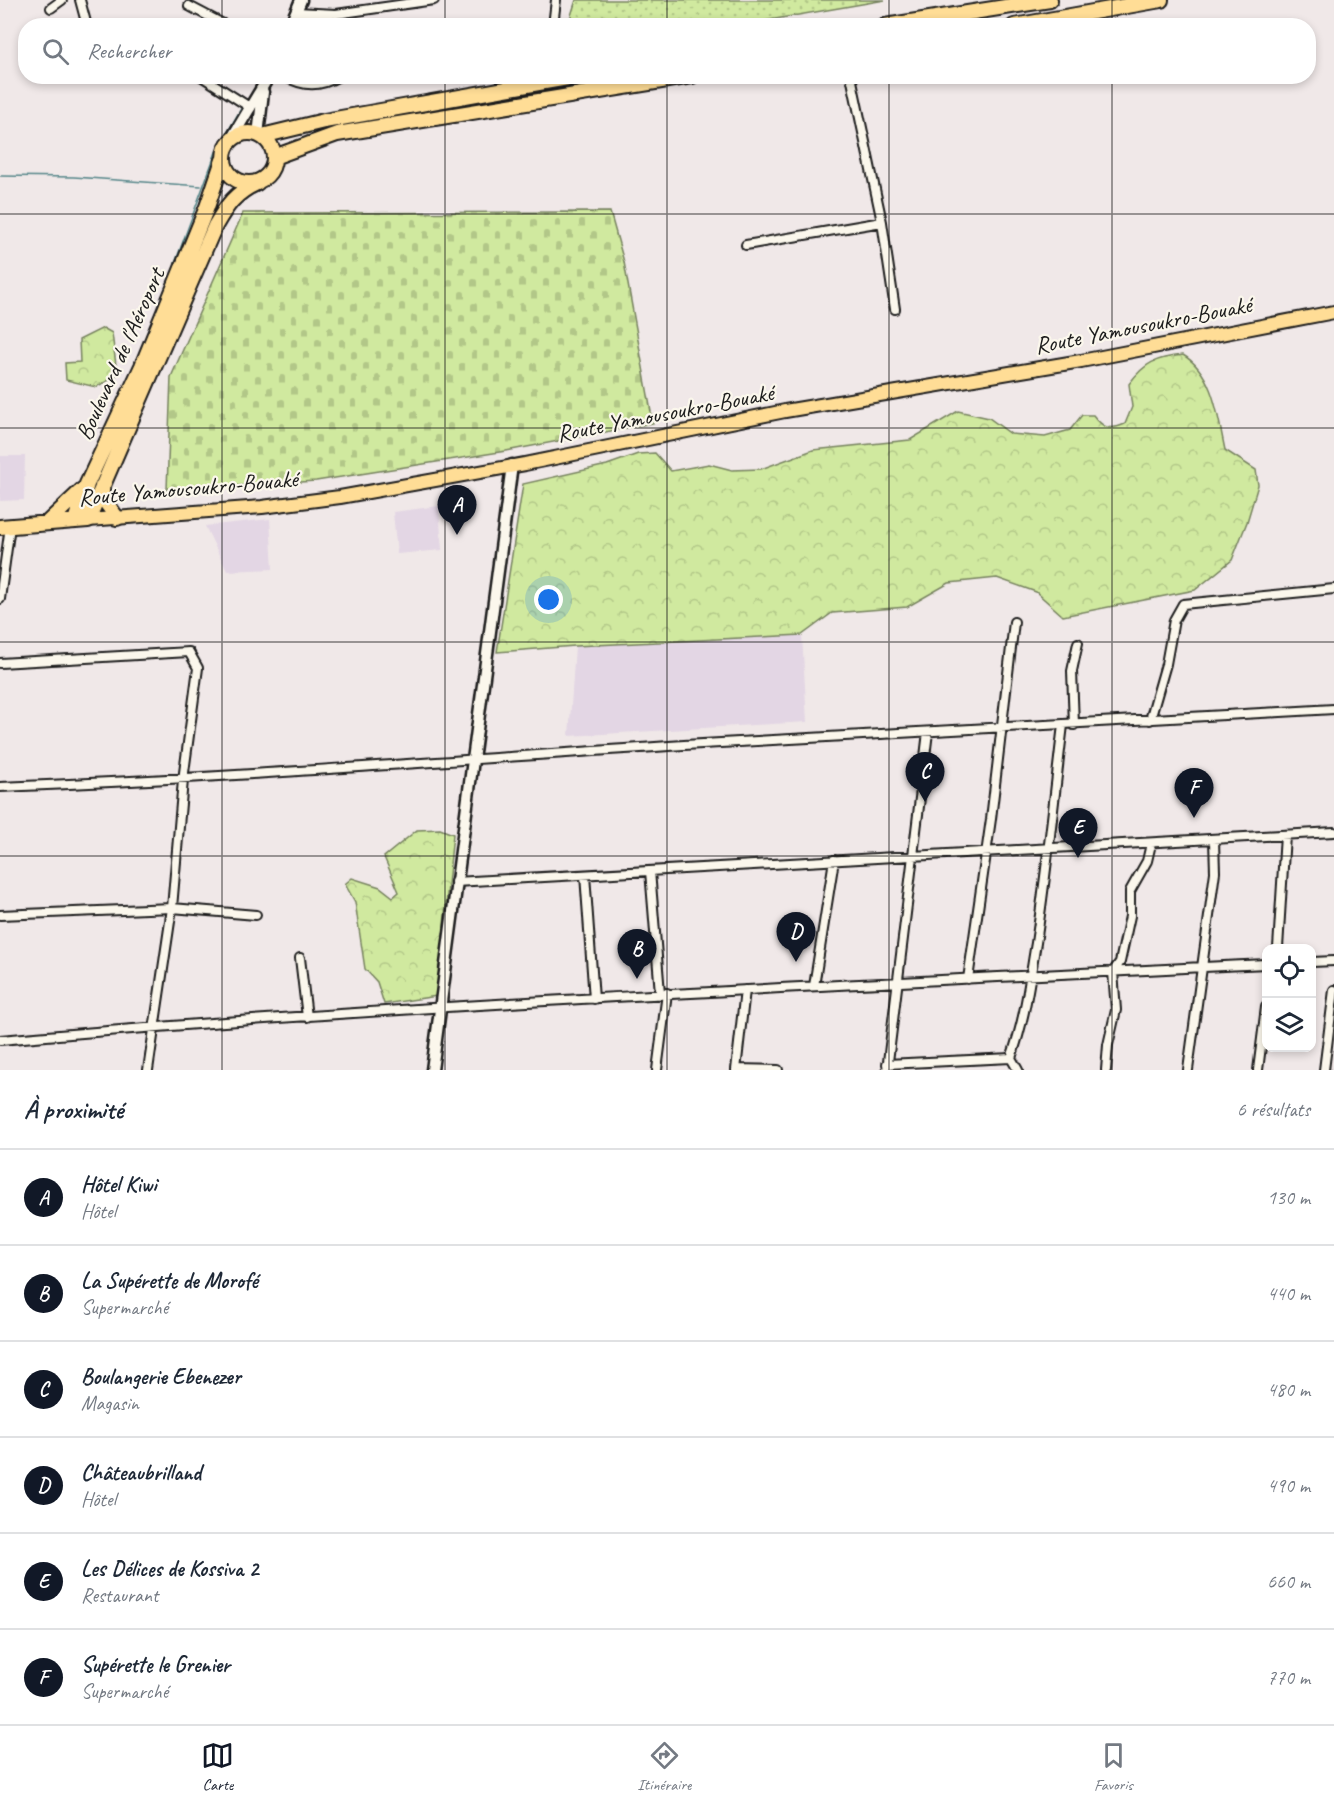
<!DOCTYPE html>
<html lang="fr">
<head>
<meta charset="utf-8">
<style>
  body { margin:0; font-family:Caveat,sans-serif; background:#f2f2f3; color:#1f2937 }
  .controls { position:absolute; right:18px; bottom:18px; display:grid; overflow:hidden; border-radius:12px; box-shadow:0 3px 9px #0003 }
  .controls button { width:54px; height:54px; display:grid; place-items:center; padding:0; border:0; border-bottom:2px solid #e0e1e3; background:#fff; color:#1f2937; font:30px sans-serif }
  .you { position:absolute; left:549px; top:600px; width:21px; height:21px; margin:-15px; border:4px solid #fff; border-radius:50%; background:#1a73e8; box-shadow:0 0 0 9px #1a73e833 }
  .badge { display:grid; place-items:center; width:39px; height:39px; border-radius:50%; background:#111827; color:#fff; font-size:20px; font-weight:700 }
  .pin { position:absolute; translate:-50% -50px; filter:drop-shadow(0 2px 3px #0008) }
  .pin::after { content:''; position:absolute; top:32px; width:21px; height:18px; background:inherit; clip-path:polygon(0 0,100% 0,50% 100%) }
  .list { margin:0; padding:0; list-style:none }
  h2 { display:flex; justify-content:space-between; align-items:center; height:78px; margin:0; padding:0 24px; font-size:26px }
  h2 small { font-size:20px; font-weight:400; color:#747a83 }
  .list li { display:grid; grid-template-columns:39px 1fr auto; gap:18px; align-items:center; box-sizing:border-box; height:96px; padding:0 24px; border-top:2px solid #e0e1e3 }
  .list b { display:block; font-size:22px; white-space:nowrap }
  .list p { margin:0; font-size:20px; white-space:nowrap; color:#747a83 }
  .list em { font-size:20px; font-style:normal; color:#747a83 }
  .icon { flex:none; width:33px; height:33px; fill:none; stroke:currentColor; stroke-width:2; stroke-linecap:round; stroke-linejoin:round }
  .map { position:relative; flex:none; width:1334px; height:1070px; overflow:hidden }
  .search { position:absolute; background:#fff; box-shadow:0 3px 9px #0003; left:18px; right:18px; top:18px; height:66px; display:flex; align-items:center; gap:15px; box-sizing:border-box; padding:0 21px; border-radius:24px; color:#747a83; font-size:22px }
  .sheet { height:654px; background:#fff }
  nav { display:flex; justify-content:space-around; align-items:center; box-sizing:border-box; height:84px; border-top:2px solid #e0e1e3; background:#fff; font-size:16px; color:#747a83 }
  nav a { display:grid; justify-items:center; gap:3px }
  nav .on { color:#111827 }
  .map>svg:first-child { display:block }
  .built { fill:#e3d6e4 }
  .grass { fill:url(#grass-dots); stroke:#76825e; stroke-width:1.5 }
  .forest { fill:url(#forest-crowns); stroke:#76825e; stroke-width:1.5 }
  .cemetery { fill:url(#cemetery-stones); stroke:#76825e; stroke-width:1.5 }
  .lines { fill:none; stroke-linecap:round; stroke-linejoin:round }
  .stream { stroke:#558689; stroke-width:1.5 }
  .street-casing { stroke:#1c1c1c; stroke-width:12 }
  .secondary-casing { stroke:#1c1c1c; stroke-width:15 }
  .primary-casing { stroke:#1c1c1c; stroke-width:16 }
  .highway-casing { stroke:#1c1c1c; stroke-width:18 }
  .street { stroke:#fbf7ec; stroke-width:8 }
  .secondary { stroke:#fbf7ec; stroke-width:10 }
  .primary { stroke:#ffdd96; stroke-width:12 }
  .highway { stroke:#ffdd96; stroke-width:14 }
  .grid { fill:none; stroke:#1c1c1c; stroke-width:1.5; stroke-opacity:0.55 }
  .labels { text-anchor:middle; stroke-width:4.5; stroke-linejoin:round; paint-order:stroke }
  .street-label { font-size:24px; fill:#1c1c1c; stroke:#fbf7ec }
</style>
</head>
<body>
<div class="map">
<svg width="1334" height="1070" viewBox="0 0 1334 1070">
  <defs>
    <pattern id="grass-dots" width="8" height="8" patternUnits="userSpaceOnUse" patternTransform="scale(1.5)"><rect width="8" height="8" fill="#d0e99f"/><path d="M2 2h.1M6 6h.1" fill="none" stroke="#b2c788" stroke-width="1.8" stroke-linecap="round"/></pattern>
    <pattern id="forest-crowns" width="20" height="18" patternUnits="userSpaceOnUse" patternTransform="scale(1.5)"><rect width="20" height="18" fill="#d0e99f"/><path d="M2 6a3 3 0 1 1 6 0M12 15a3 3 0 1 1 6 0" fill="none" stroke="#b2c788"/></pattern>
    <pattern id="cemetery-stones" width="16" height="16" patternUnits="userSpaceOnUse" patternTransform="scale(1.5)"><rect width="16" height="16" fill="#d0e99f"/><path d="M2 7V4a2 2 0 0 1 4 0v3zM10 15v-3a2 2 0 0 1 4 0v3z" fill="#b2c788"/></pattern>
  </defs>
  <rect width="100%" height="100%" fill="#f0e8e8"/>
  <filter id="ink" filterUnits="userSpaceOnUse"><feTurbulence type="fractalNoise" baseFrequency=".0167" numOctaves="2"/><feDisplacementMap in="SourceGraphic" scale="12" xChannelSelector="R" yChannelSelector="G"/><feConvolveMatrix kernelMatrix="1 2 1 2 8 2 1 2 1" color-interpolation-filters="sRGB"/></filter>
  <g filter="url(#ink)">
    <path class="built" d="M0,456H25L24,500L0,501Z
      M439,506L442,550L397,554L393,512Z
      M270,519L273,569L227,571L205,526Z
      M802,635L807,722L569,736L575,646Z"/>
    <path class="grass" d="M576,0H885L740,25H568Z"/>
    <path class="forest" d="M103,328L112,333L117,374L115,377L96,387L66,380L65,363L80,362L79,340Z
      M1183,355C1214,373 1218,418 1225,450L1256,470L1258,485L1247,522L1232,560L1195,590L1063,616L1036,592L997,578L949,583L907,607L832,613L802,635L575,646L497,652L523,484L607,465L638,454L655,453L671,471L709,464L732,470L761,469L813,450L910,440L958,411L989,418L1011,434L1045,437L1070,430L1082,415H1093C1103,428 1109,431 1125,424L1132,407L1129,384C1145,362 1156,358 1183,355Z
      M440,829L453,834L437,996L384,1004L377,982L365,969L355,902L345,884L352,878L380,887L393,897L399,892L384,857L417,830Z"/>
    <path class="cemetery" d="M610,212L624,262L653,423L506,451L316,481L167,490L171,377L243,213Z"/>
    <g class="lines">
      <path class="stream" d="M0,176L74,177L201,186
        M175,263L216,152L242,107"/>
      <g class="street-casing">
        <path id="street" d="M80,0L87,26
          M189,6L227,26
          M51,8L62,0
          M296,12L336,14L434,0
          M553,26L556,0
          M201,76L251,108
          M284,76C304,87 320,87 339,76
          M851,76L882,222L895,309
          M746,245L882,222
          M0,599L10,526
          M0,663L189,652L198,668L183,780L172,908L148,1070
          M1150,720L1166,664L1174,620L1183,604L1334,589
          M1074,725L1072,671L1078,643
          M0,787C228,778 456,760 684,745C900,732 1117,722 1334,709
          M650,871L660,993
          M585,875L594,999
          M455,882L1334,832
          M0,915L172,908L256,915
          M1278,948L1285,835
          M300,958L307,1017
          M1312,962L1334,961
          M968,979L991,819L1014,622
          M814,986L834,860
          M0,1040C421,1003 844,985 1266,964
          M1011,1058C1025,1019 1029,984 1036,943C1047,870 1054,798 1063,725
          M1011,1058L1018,1070
          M887,1064L1011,1058
          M737,1069L778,1070
          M657,1070L667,993
          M736,1070L745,990
          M887,1070L928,732
          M1106,1070L1108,1045L1116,1010L1113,972L1120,962L1130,916V891L1147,861L1151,844
          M1188,1070L1215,872L1214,840
          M1258,1070L1266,1007
          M1324,1070L1334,990"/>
      </g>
      <g class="secondary-casing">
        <path id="secondary" d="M290,26L301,0
          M258,135L263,92
          M230,141L269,76
          M432,1070L512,465"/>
      </g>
      <g class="primary-casing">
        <path id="primary" d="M88,520L262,507L340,497L525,464L785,411L1081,361L1334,312"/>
      </g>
      <g class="highway-casing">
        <path id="highway" d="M885,26L1050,0
          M1014,26L1161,0
          M224 158a25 25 0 1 1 50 0a25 25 0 1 1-50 0Z
          M262,136L324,121L579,76
          M274,157L337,134L692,76
          M102,486V497L117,518
          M75,521L87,484L142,366L207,207L223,160
          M48,522L82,490
          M0,527L88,520L215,226C227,205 235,193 257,183"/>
      </g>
      <use href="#street" class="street"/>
      <use href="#secondary" class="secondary"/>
      <use href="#primary" class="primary"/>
      <use href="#highway" class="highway"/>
    </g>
  </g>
  <path class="grid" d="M222,0V26M445,0V26M667,0V26M889,0V26M1112,0V26M222,76V1070M445,76V1070M667,76V1070M889,76V1070M1112,76V1070M0,214H1334M0,428H1334M0,642H1334M0,856H1334"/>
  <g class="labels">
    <g class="street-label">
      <text transform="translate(1143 325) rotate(-11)" y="8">Route Yamousoukro-Bouaké</text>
      <text transform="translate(120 354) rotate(-66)" y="8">Boulevard de l'Aéroport</text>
      <text transform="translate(665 413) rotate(-11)" y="8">Route Yamousoukro-Bouaké</text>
      <text transform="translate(188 488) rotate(-5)" y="8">Route Yamousoukro-Bouaké</text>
    </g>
  </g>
</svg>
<div class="controls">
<button><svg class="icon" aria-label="locate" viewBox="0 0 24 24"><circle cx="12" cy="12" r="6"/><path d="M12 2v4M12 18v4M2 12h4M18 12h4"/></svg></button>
<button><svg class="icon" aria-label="layers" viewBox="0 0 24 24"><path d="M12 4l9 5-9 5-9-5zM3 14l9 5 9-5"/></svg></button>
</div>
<div class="you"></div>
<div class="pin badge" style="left:457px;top:535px">A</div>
<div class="pin badge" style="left:637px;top:979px">B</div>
<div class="pin badge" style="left:925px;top:802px">C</div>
<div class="pin badge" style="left:796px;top:962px">D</div>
<div class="pin badge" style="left:1078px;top:858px">E</div>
<div class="pin badge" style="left:1194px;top:818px">F</div>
<div class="search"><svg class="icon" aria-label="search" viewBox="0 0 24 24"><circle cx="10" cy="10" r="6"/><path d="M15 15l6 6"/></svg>Rechercher</div>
</div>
<section class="sheet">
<h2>À proximité<small>6 résultats</small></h2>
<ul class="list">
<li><span class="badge">A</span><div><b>Hôtel Kiwi</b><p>Hôtel</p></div><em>130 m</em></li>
<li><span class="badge">B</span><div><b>La Supérette de Morofé</b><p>Supermarché</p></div><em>440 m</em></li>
<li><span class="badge">C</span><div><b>Boulangerie Ebenezer</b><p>Magasin</p></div><em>480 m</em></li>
<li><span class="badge">D</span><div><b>Châteaubrilland</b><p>Hôtel</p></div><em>490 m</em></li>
<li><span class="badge">E</span><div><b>Les Délices de Kossiva 2</b><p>Restaurant</p></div><em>660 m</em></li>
<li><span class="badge">F</span><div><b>Supérette le Grenier</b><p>Supermarché</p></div><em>770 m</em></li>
</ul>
</section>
<nav>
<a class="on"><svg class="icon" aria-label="map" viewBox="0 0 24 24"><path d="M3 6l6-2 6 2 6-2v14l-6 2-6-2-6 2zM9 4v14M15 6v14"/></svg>Carte</a>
<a><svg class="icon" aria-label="directions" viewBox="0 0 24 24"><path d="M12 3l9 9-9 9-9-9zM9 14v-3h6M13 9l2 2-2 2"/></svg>Itinéraire</a>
<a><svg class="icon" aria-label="saved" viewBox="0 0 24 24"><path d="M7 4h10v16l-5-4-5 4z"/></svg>Favoris</a>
</nav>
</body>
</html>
